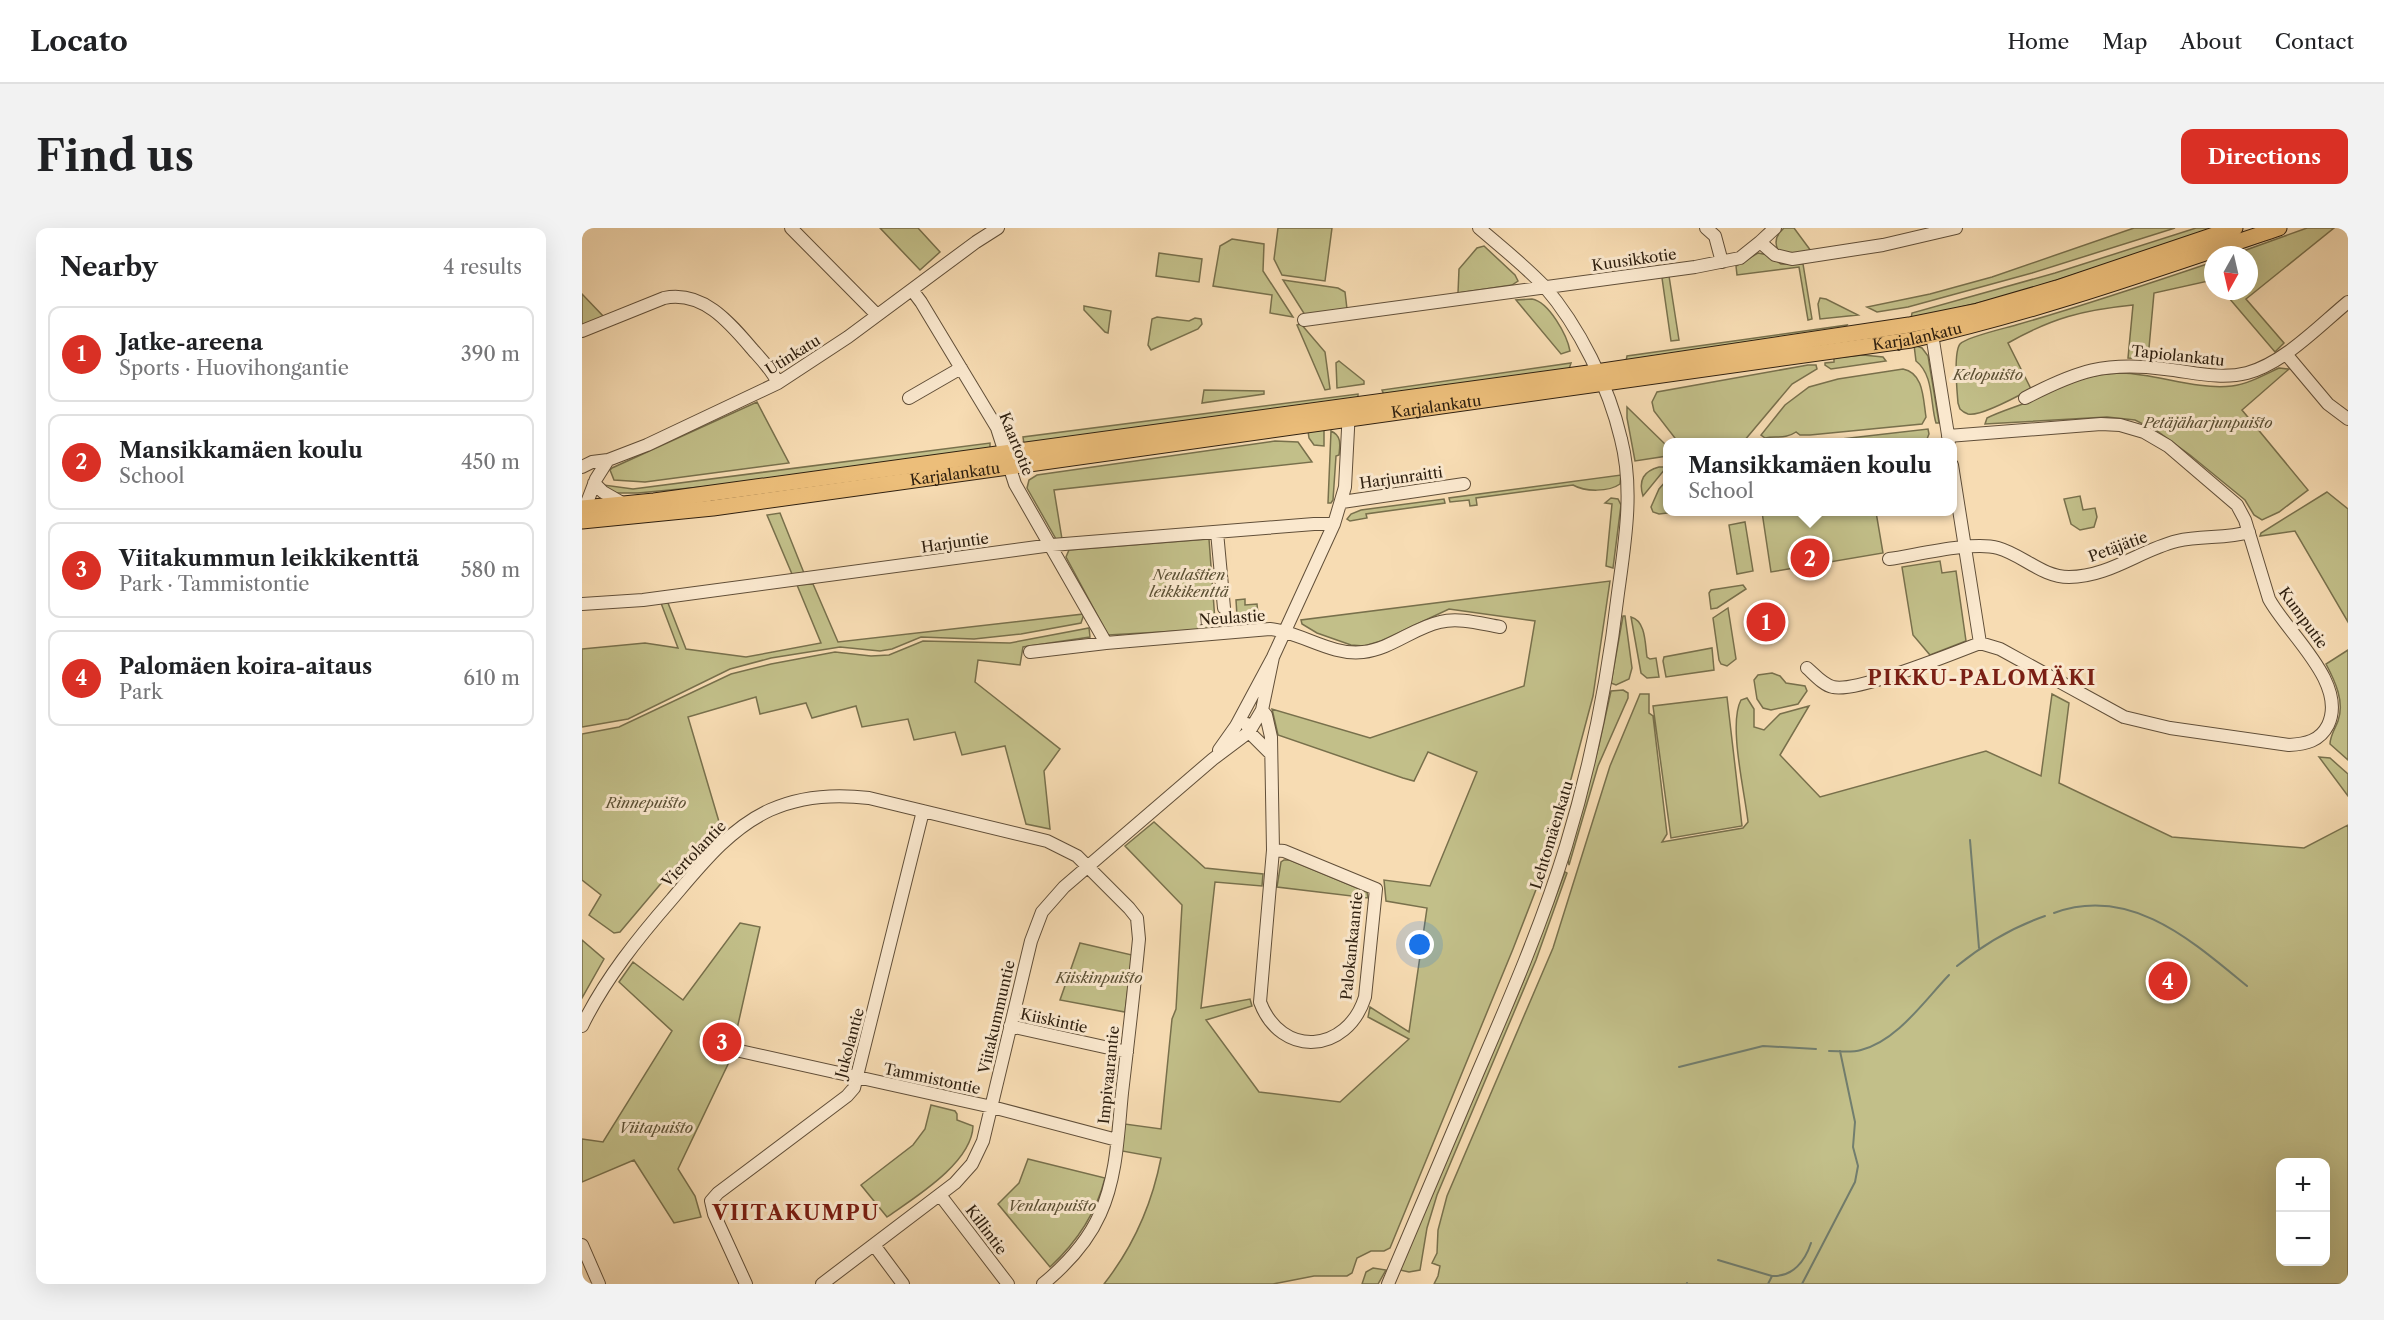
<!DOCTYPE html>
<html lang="en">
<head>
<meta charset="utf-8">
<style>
  body { margin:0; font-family:"Libre Caslon Text",serif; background:#f2f2f2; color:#202124 }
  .controls { position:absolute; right:18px; bottom:18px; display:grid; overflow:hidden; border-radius:12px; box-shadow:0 6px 24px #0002 }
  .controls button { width:54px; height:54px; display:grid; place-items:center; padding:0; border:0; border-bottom:2px solid #e0e0e0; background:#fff; color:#202124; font:30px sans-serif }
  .compass { position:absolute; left:1622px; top:18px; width:54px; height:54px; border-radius:50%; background:#fff; box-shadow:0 6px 24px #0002; rotate:188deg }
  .you { position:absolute; left:838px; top:717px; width:21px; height:21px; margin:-15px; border:4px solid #fff; border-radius:50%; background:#1a73e8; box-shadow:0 0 0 9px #1a73e833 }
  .badge { display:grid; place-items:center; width:39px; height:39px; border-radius:50%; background:#d93025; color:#fff; font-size:20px; font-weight:700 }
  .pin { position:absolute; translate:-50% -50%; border:3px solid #fff; box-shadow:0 2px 6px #0006 }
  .popup { position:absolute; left:1081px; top:210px; width:294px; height:78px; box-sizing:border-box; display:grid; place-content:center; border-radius:12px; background:#fff; filter:drop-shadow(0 2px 4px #0005); font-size:20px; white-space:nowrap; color:#757577 }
  .popup b { font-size:22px; color:#202124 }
  .popup::after { content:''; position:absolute; left:50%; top:100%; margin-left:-12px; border:12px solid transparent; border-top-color:#fff }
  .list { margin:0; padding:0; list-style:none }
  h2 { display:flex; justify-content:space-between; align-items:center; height:78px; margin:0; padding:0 24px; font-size:26px }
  h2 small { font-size:20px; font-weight:400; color:#757577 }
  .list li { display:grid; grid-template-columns:39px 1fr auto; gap:18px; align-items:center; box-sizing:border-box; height:96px; margin:0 12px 12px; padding:0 12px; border:2px solid #e0e0e0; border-radius:12px }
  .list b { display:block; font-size:22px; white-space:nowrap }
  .list p { margin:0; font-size:20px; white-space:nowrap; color:#757577 }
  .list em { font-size:20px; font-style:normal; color:#757577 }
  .map { position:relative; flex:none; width:1766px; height:1056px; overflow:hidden; border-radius:12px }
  header { display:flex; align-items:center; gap:36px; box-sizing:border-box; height:84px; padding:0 30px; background:#fff; border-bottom:2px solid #e0e0e0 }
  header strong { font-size:28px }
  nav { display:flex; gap:33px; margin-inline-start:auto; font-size:21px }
  .intro { display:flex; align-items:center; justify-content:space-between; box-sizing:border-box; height:144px; padding:0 36px }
  h1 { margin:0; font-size:42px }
  .button { padding:15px 27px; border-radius:12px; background:#d93025; color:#fff; font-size:21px; font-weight:700 }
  main { display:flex; gap:36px; padding:0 36px }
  aside { flex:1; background:#fff; border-radius:12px; box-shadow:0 6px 24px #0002 }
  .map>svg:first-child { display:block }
  .green { fill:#c2bf89; stroke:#78704c; stroke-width:1.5; fill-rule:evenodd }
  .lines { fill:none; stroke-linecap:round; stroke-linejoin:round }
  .stream { stroke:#717e6f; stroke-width:2 }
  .minor-casing { stroke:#614f39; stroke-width:14 }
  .major-casing { stroke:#2f2010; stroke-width:17 }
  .minor { stroke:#fae8ce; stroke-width:12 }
  .major { stroke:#ecbe7a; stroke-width:15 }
  .labels { text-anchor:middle; stroke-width:6; stroke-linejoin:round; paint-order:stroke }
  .street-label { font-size:15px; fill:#2f2010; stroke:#fae8ce }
  .park-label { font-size:15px; font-style:italic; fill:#5b5034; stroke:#fae8ce }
  .district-label { font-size:21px; font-weight:bold; letter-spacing:1.5px; fill:#7a1f14; stroke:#fae8ce }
</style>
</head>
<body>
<header>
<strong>Locato</strong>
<nav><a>Home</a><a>Map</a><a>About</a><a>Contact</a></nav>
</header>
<div class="intro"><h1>Find us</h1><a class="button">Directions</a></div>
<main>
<aside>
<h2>Nearby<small>4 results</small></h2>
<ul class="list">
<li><span class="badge">1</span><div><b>Jatke-areena</b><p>Sports · Huovihongantie</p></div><em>390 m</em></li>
<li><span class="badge">2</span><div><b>Mansikkamäen koulu</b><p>School</p></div><em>450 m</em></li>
<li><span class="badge">3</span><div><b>Viitakummun leikkikenttä</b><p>Park · Tammistontie</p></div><em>580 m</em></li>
<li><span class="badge">4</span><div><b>Palomäen koira-aitaus</b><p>Park</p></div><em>610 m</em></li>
</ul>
</aside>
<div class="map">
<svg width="1766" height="1056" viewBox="0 0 1766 1056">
  <rect width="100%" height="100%" fill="#f7dcb3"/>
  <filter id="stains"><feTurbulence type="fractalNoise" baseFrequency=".00333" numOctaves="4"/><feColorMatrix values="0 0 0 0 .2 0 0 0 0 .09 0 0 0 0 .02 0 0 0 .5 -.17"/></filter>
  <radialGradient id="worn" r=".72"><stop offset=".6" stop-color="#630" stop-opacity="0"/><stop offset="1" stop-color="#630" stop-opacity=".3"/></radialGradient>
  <path class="green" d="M298,0H336L358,24L338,42Z
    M696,0H750L743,53L700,47L692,31Z
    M1202,0H1212L1229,23L1209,26L1196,22C1192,14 1195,6 1202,0Z
    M1552,0H1593L1450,45L1326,79L1295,84L1285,79L1348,66L1410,49Z
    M1614,0H1638L1425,68L1329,91L1330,85L1473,45Z
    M1725,0H1752L1664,71L1702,115L1693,124L1641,63H1667V27H1650Z
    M650,11L682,16L681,43L711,89L688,85L690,67L631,58L638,18Z
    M902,18L933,47L936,53L930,57L876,65L877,41L895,20Z
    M577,25L620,31L617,54L574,48Z
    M1176,25L1186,27L1199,36H1221L1230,91L1226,92L1217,39L1155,47L1154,38Z
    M1631,34V52L1572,65L1566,131L1546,130L1551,77C1501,82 1470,90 1426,115L1449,161C1438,167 1397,189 1386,186C1383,185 1380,183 1378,181L1376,175C1375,162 1371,125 1378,116C1384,109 1424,100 1434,97C1501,78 1566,56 1631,34Z
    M1087,48L1097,112L1089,113L1080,50Z
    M701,52L756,60L763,64L765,81L723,87Z
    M0,66L22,89L0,97Z
    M1238,70L1244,71L1276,87L1238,91L1236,76Z
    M950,71C967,74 985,107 988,123L979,126L934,72Z
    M502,78L529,83L526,105L523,104L502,82Z
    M575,89L607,93L613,90L619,91L620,96L616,101L569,122L566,117L570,91Z
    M719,96L743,124L748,161L743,162L715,97Z
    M1265,97L1262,102L1044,133L1045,128Z
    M1332,117L1340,120L1346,128L1357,195H1354C1348,175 1352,147 1334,133Z
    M1281,127L1301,129L1304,133L1249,141L1243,137V135L1252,134V130Z
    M757,133L782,153V156L755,160L754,135Z
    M989,135L987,141L802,167L800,162Z
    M1226,137H1234L1235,141L1210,156L1162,213L1154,214H1096L1072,183L1070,174L1075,164Z
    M1697,140L1707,141L1660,182L1726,262L1697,284L1680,292L1672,287L1663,272L1608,227L1575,203L1553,192L1525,189L1403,196L1405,190C1419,183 1434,179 1448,173C1480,159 1503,145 1540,145C1576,146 1613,162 1650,158C1666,156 1682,147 1697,140Z
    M1321,141C1342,145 1341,171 1344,189L1340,196L1228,207H1218L1214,204C1204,211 1194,208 1183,210L1179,207L1203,177L1227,159L1256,151Z
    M622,162L682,163V166L620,175Z
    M776,166V171L442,216L441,209Z
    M175,174L207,235L63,254L32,252L28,242L30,240Z
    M1045,179L1085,218V228L1053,233L1045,190Z
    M742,201V218L732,217L727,210L726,203Z
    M1346,201L1347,206L1345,211L1336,214H1233Z
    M749,203C760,208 758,217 757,227L754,228L751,272L749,275H746Z
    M693,213L716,214L730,234L472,262L480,311H474L445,260L447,252L455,247Z
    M408,215V223L161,255L56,265H32L22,260V257L51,261Z
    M1077,239H1083V241L1061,268C1056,252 1062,243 1077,239Z
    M1039,247L1038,256C1027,264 1003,264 991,257L894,270L895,277L888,278L887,272L868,274L867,270Z
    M1085,252L1086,284H1094L1077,286L1071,284L1069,279L1077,261Z
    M1745,264L1766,281V394L1713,303L1678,308L1679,305Z
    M1498,268L1501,282L1513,280L1515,289L1512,299L1498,302L1489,296L1482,271Z
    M1029,270L1036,271L1039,277L1031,340L1024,338L1030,276L1023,275Z
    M862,271L863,275L784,286L785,290L768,293L765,291L769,286L779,282Z
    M1180,284H1294L1301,325L1189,344Z
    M198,285L222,345L210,346L185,287Z
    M1163,294L1171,343L1155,346L1147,297Z
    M627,311L633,393L631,401L526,407L484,329L487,322Z
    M1358,333L1360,345L1374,343L1384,413L1348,427L1331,407L1320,339Z
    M1028,353L1011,468L972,615L931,721L808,1020L802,1023H789L775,1030L770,1045L765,1048H732L691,1056H522C551,1019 570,976 579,930L540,923L543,896L579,901L590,791L594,781L600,677L543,618L572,594L623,640L681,646L680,658L633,654L619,780L668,771L670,778L624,792L677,864L758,874L827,811L786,789L788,779L827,804L845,680L804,673L802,652L848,658L895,544L846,524L832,553L821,550L696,507L690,481L788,510L942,458L953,393L867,381L799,413L782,418L769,417L735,405L720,396L719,392Z
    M231,356L256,414L502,386L499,395L439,406L392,411L339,409L310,421L298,423L258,419L189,430L148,441L46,491L0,499V421L63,415L96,420L79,375H86L104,421L164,429L239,415L215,357Z
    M1161,357L1164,361L1135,380L1129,381L1127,365L1129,362Z
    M663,371V377L675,376L676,386L655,388L654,372Z
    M1146,380L1154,431L1145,438L1139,436L1137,432L1131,390Z
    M1041,388H1043L1050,440L1047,451L1034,457L1029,455Z
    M1049,389C1064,393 1063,416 1065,429L1068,431L1074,430L1077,449L1065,450L1059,445Z
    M507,400L508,409L441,419L438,437L396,432L393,454L478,521L462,543L468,601L444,596L423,518L380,527L373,504L332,512L326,491L280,499L274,478L230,490L224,475L178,486L174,469L106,489L138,597L98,633L38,704L32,705L7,687L19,667L0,652V506L37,499L149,446L189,436L253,424L289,428L307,427L341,413L428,415Z
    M1130,420L1132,442L1084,449L1081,433L1082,429Z
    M1766,422V532L1748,516C1748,508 1753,501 1756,493C1763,474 1753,453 1744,436Z
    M1190,445L1198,448L1204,455L1223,458L1225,463L1216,476L1189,482L1181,480L1175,471L1172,452L1176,447Z
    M1041,462L1046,465V470L1016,538L987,637L986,632L1017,517L1029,463Z
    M1058,466H1067V485L1071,488L1085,606L1080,614L1161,600L1166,594C1163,565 1146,496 1159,472L1165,470L1172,481V499L1182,502L1198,486L1227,478L1198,527L1238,569L1404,523L1459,548L1470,466L1487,475L1477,555L1590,609L1722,620L1766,597V1056H852L856,1048L858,1038L850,1035L855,1025L856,1002L865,968L971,720L1028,538ZM1698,934H1744V1034H1698Z
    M1145,469L1160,598L1089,610L1071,478Z
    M1737,529L1748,530L1766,546V568Z
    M702,632H708L785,664L786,670L695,659L699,634Z
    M983,644L985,645L954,732L855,967L845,1000L838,1042L827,1044L818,1042L943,749Z
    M158,695L178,699L148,832L96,941L113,968L119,989L92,995L52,932L0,954V911L21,914L90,803L37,754L51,734L101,772Z
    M0,712L22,731L0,770Z
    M498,715L550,727L543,784L478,772Z
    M349,877L373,883L375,886V892L391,898C390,935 332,970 305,989L279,957L331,917L343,901Z
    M446,931L523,950C514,986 495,1014 468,1039L416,976L437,955Z
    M791,1040L804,1042L796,1056H780L784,1044Z"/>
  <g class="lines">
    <path class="stream" d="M1388,612L1397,720
      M1472,685C1549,657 1610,713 1665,758
      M1375,738C1402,716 1431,699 1463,688
      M1247,823C1257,823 1269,825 1279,822C1315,813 1342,773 1367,747
      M1097,839L1181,818L1234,821
      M1136,1032L1190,1048
      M1105,1056V1055
      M1186,1056L1190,1048C1211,1049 1223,1033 1229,1015
      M1220,1056L1273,954L1276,938L1271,919L1273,894L1258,823"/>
    <g class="minor-casing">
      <path id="minor" d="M209,0L295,87
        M1124,0L1133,8L1140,34
        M1178,14L1193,0
        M330,62L339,74L415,200L433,256L524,415
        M722,92L1113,39L1158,30L1178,14L1193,27L1210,31L1301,17L1374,0
        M1349,100L1367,213
        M0,103L82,70C121,62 148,95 171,122C180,132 190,142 196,155
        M1704,126L1746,176L1766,191
        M327,170L379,140
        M1443,170C1495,143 1523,133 1583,141C1611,144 1638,152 1665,145C1702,135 1737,98 1766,74
        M1366,208L1519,196L1538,197L1562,204L1586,218L1655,277L1663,292L1687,371C1705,405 1766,455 1746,497C1738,513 1724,516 1707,517L1588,500L1542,489L1418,421L1398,415
        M1370,237L1398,415
        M0,239L10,234L26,232L65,217L196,155L266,109L394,14L416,0
        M12,255L21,264L42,276
        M760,274L882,256
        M1,285L14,251L26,232
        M635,304L642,380
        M1307,331C1335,327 1390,313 1416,320C1441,327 1460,349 1487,349C1527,349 1558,322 1595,313C1619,307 1644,311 1667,304
        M0,376L61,372L470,317L732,296H752
        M448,424L524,415L688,401C719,404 749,428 781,424C809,421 831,400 858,394C877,389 900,396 918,399
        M1225,440C1232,446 1241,457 1251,459C1274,465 1372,425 1398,415
        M680,482L684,487L689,509L691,622L678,774C699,830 765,826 783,769L794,661L702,623L691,622
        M665,496L667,504L689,526
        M637,522L654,498L691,429L752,296L763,259L767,182
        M0,798C23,751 56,710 90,671C119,637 147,601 188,582C219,568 254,566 287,570L465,613L495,628L547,680L555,690L557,711C552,763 546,814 540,865C536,905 535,949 518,986C506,1013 484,1037 461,1056
        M428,798L545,824
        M158,823L410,879L535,912
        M358,967L426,1056
        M0,1017L17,1056
        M292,1017L321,1056
        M164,1056L132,986L129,973L136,965L265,868L272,860L341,583
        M240,1056L373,955L390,936L401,913L449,713L460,684L482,659L631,531L667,504L680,482L691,429
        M806,1056C836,985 866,915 896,844C928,770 960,696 984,618C1009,536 1026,451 1036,365C1043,314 1052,261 1039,211C1027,159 997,98 962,58C942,37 919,19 897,0"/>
    </g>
    <g class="major-casing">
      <g id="major">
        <path d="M0,280L72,273L1014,144L1327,97L1396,83L1475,60L1653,0"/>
        <path id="s1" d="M0,293L131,280L426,239L1329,112C1455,84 1575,41 1697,0"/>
      </g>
    </g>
    <use href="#minor" class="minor"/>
    <use href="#major" class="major"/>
  </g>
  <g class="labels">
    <g class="street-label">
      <text transform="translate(1052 32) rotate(-8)" y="5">Kuusikkotie</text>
      <text dy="5" stroke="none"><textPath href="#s1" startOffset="1348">Karjalankatu</textPath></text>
      <text transform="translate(211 127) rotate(-32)" y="5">Utinkatu</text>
      <text transform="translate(1596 128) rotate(6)" y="5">Tapiolankatu</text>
      <text dy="5" stroke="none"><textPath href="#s1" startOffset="862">Karjalankatu</textPath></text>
      <text transform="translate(434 216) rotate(68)" y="5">Kaartotie</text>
      <text dy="5" stroke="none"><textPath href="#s1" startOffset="376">Karjalankatu</textPath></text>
      <text transform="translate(819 250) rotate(-8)" y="5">Harjunraitti</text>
      <text transform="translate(373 315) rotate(-8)" y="5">Harjuntie</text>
      <text transform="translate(1536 319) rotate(-20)" y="5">Petäjätie</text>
      <text transform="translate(650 390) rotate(-4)" y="5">Neulastie</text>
      <text transform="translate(1721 390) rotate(54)" y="5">Kumputie</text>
      <text transform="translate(970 607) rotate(-73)" y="5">Lehtomäenkatu</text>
      <text transform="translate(112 626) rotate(-46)" y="5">Viertolantie</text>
      <text transform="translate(770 718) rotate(-84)" y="5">Palokankaantie</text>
      <text transform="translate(415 789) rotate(-77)" y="5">Viitakummuntie</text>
      <text transform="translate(472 793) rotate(12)" y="5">Kiiskintie</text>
      <text transform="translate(268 815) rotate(-75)" y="5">Jukolantie</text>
      <text transform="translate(527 847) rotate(-84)" y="5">Impivaarantie</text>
      <text transform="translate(350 851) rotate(12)" y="5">Tammistontie</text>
      <text transform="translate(404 1002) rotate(53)" y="5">Killintie</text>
    </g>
    <g class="park-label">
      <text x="1406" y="152">Kelopuisto</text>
      <text x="1626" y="200">Petäjäharjunpuisto</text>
      <text x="607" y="352">Neulastien<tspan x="607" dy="17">leikkikenttä</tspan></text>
      <text x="64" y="580">Rinnepuisto</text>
      <text x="517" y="755">Kiiskinpuisto</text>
      <text x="74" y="905">Viitapuisto</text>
      <text x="470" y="983">Venlanpuisto</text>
    </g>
    <g class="district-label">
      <text x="1400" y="457">PIKKU-PALOMÄKI</text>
      <text x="214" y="992">VIITAKUMPU</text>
    </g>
  </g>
  <rect width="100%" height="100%" filter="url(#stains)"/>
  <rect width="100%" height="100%" fill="url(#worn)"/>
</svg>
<div class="controls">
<button>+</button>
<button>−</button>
</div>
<svg class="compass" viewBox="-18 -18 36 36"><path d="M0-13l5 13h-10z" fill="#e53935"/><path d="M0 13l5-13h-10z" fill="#757577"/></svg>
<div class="you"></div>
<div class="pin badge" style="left:1184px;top:394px">1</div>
<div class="pin badge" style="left:1228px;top:330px">2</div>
<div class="popup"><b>Mansikkamäen koulu</b>School</div>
<div class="pin badge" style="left:140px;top:814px">3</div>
<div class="pin badge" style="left:1586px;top:753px">4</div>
</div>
</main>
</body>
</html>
